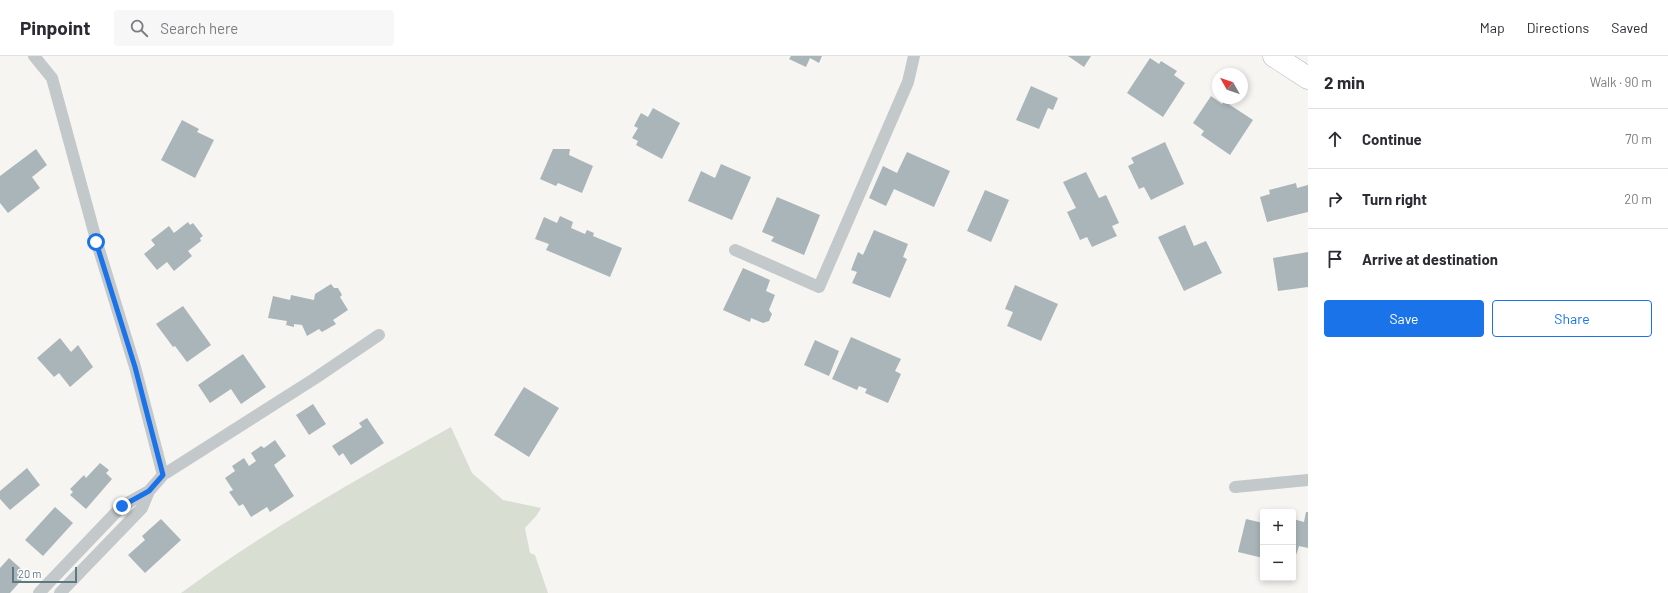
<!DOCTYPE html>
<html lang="en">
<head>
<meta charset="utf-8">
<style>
  body { margin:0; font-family:Barlow,sans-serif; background:#f7f7f7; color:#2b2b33 }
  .controls { position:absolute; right:12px; bottom:12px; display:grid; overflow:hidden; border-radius:4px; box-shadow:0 2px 6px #0003 }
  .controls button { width:36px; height:36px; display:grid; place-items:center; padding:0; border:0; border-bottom:1px solid #e1e1e2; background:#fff; color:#2b2b33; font:20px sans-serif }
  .compass { position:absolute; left:1212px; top:12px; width:36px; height:36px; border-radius:50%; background:#fff; box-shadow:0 2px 6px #0003; rotate:310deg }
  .scale { position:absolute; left:12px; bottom:10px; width:65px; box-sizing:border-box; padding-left:4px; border:2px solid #5e7780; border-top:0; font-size:11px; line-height:14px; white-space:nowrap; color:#5e7780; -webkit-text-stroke:3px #fff; paint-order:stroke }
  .stop { position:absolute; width:12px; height:12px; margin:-9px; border:3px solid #1a73e8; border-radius:50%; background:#fff }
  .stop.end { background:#1a73e8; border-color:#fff; box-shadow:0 1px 4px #0008 }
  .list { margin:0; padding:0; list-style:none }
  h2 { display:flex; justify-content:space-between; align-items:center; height:52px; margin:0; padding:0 16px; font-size:17px }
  h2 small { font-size:13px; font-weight:400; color:#7c7c81 }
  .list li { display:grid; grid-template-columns:26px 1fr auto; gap:12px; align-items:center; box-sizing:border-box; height:60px; padding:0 16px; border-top:1px solid #e1e1e2 }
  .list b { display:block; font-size:15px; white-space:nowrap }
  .list em { font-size:13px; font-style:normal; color:#7c7c81 }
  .actions { display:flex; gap:8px; padding:12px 16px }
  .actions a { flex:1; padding:9px 0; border:1px solid #1a73e8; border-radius:4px; text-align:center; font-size:14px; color:#1a73e8 }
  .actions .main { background:#1a73e8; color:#fff }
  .icon { flex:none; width:22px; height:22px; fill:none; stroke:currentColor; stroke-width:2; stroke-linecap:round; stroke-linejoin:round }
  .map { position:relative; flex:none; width:1308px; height:537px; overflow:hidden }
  header { display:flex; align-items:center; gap:24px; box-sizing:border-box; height:56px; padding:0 20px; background:#fff; border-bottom:1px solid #e1e1e2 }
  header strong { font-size:19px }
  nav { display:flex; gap:22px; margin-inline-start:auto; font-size:14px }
  .search { width:280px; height:36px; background:#f7f7f7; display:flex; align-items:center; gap:10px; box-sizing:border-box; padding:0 14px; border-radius:4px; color:#7c7c81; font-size:15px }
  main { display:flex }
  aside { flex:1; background:#fff }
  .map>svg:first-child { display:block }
  .green { fill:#d9ded2 }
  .building { fill:#a9b5b8 }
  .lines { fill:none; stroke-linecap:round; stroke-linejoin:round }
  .secondary-casing { stroke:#b5bcbf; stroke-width:23 }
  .lane { stroke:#c3c8cb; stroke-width:12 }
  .secondary { stroke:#fff; stroke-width:22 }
  .route { stroke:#1a73e8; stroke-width:5 }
</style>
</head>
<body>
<header>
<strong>Pinpoint</strong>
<div class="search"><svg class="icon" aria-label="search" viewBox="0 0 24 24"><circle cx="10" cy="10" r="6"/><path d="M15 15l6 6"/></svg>Search here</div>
<nav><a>Map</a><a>Directions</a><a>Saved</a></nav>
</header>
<main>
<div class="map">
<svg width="1308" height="537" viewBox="0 0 1308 537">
  <rect width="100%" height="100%" fill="#f6f5f2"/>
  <path class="green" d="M451,371L472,417L503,444L541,452L537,459L525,472L530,497L535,499L548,537H181C266,474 359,422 451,371Z"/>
  <path class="building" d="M791,0H822L819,7L810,2L806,11L789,3Z
    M1068,0H1091L1084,11Z
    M1150,2L1159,8L1161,5L1177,15L1174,19L1185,27L1163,61L1127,37Z
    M1031,30L1058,42L1053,54L1048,52L1039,73L1016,64Z
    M1211,40L1222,48L1224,45L1253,64L1230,99L1201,79L1204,75L1193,67Z
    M653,52L680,67L662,103L636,89L638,85L632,82L638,72L634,70L641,57L648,61Z
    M182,64L199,73L197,76L214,84L195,122L161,104Z
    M1165,86L1184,128L1151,144L1144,131L1139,133L1128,110L1134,107L1131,102Z
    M36,93L47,109L32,121L40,132L8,157L0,147V120Z
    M553,93H570L569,99L593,110L582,137L558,127L556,130L540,123Z
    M907,96L950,115L934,151L894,133L886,150L869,142L883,110L897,117Z
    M721,108L751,121L732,164L688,145L701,115L715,122Z
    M1086,116L1099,142L1106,139L1119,167L1112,170L1117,180L1092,191L1087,181L1080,184L1067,156L1076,152L1063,126Z
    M1296,127L1297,132L1308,129V156L1267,166L1260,141L1270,138L1269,134Z
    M985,134L1009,144L991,186L967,175Z
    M777,141L820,159L804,199L771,185L774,181L762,176Z
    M560,160L573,166L571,172L585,178L587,174L594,177L593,180L622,192L610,221L546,194L549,188L535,183L544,161L557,167Z
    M188,166L190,169L193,167L203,180L200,182L201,185L188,195L192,200L174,215L167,206L157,214L144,198L155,189L151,184L169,170L174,177Z
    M1185,169L1194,190L1206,185L1222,217L1184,235L1158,181Z
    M874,174L908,188L903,201L907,203L890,242L852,227L857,216L851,214L858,196L863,199Z
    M1308,196V231L1278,235L1273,202Z
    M743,212L770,224L766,235L775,239L769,254L772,258L769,265L763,267L751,262L750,266L723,254Z
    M331,228L334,232H338L342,239L340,241L348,254L333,264L336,268L322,276L319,273L307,280L302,269L294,268V271L286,269L287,265L268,262L273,240L290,244L291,239L314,244L315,238Z
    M1015,229L1058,248L1041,285L1007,270L1013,256L1005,253Z
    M183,250L211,289L187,306L175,290L173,291L156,268Z
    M851,281L901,303L895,315L901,318L888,347L865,337L867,333L859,330L857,334L832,323Z
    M60,282L71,296L78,289L93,311L70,331L59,317L54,321L37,302Z
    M815,284L839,295L829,320L804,309Z
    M243,298L266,331L241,348L231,333L210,347L198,329Z
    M524,331L559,352L529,401L494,379Z
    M313,348L326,368L309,379L296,359Z
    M367,362L384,387L351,409L343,397L339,400L332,390L362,371L359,367Z
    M275,384L286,400L274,409L294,440L270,456L267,451L251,461L243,448L239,450L229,436L233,434L225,422L235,415L232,410L244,402L249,410L256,405L251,397L261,390L264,392Z
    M100,407L109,414L106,417L112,423L86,453L70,439L73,436L70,433L84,419L86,422Z
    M27,412L40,429L10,454L0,443V435Z
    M55,451L73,467L43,500L25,484Z
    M1306,456H1308V492L1299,490L1296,499H1293V463L1304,466Z
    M161,463L181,484L145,517L128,499L145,484L142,480Z
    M1246,463L1263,467V502L1238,496Z
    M9,502L27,518L10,537H0V512Z"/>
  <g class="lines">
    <g class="secondary-casing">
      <path id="secondary" d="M1274,0L1308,22"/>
    </g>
    <path class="lane" d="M34,0L52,22L97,187L135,311L163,419
      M735,194L819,231L908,26L914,0
      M1235,431L1308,424
      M39,537L122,450L149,435
      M60,537L142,452L149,435L163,419L314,323L379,279"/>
    <use href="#secondary" class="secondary"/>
  </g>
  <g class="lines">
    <path class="route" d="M96,186L135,311L163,419L149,435L122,450"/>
  </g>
</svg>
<div class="controls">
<button>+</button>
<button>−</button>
</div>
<svg class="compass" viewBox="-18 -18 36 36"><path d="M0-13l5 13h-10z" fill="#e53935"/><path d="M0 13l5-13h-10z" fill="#7c7c81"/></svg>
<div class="scale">20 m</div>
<div class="stop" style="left:96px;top:186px"></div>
<div class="stop end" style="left:122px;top:450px"></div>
</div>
<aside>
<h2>2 min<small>Walk · 90 m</small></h2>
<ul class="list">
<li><svg class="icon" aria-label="ahead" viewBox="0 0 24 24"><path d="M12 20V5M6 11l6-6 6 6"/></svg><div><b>Continue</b></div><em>70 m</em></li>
<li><svg class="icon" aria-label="right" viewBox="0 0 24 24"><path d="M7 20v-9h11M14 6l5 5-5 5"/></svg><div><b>Turn right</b></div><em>20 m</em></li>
<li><svg class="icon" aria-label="arrive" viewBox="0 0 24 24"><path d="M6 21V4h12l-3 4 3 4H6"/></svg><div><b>Arrive at destination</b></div></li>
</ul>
<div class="actions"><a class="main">Save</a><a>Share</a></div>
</aside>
</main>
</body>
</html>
